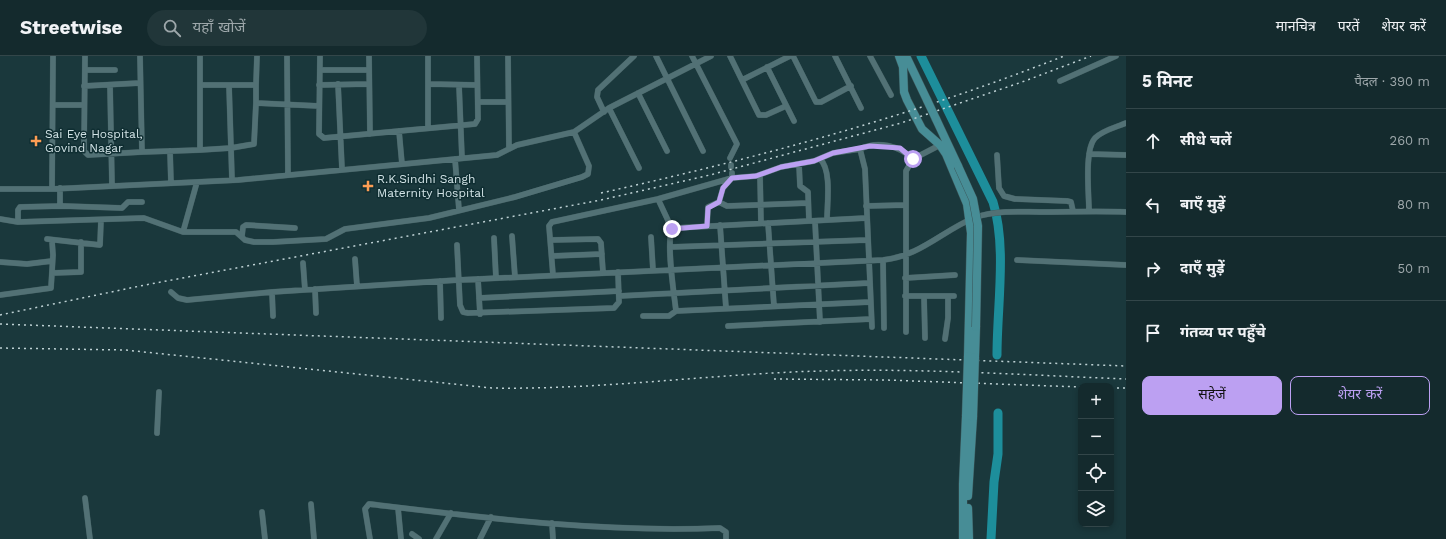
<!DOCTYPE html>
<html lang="hi">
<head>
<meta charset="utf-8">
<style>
  body { margin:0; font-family:"Work Sans","Noto Sans Devanagari",sans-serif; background:#213639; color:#f1f3f6 }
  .controls { position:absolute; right:12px; bottom:12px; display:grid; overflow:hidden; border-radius:8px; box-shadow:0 2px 6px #0003 }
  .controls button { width:36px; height:36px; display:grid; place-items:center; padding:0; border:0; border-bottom:1px solid #334649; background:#142a2d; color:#f1f3f6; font:20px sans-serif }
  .stop { position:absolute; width:12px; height:12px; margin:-9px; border:3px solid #bca0f2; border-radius:50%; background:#fff }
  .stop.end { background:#bca0f2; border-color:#fff; box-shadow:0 1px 4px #0008 }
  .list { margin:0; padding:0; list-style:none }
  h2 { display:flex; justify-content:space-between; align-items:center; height:52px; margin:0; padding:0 16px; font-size:17px }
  h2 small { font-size:13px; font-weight:400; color:#9da7aa }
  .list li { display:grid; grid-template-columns:26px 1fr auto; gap:12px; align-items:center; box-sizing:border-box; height:64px; padding:0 16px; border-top:1px solid #334649 }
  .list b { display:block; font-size:15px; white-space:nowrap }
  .list em { font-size:13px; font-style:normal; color:#9da7aa }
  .actions { display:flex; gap:8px; padding:12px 16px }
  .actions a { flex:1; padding:9px 0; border:1px solid #bca0f2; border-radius:8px; text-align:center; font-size:14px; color:#bca0f2 }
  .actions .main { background:#bca0f2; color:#111 }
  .icon { flex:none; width:22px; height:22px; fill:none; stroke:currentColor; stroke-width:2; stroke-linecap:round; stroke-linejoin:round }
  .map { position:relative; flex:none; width:1126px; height:483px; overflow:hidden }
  header { display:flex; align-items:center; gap:24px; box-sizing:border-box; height:56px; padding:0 20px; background:#142a2d; border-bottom:1px solid #334649 }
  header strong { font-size:19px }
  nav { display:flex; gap:22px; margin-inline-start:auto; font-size:14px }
  .search { width:280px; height:36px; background:#213639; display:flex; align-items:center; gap:10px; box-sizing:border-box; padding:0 14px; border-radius:22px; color:#9da7aa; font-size:15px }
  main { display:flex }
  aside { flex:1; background:#142a2d }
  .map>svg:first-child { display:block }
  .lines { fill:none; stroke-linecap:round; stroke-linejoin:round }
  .river { stroke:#1d8e9b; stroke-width:9 }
  .street-casing { stroke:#3b5659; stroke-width:6 }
  .secondary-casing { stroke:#3b5659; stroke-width:9 }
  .street { stroke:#527175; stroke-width:5.5 }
  .secondary { stroke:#478d96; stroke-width:8 }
  .rail { stroke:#bed1d4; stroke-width:1.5; stroke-dasharray:2 4; stroke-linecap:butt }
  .secondary-bridge-casing { stroke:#3b5659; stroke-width:9; stroke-linecap:butt }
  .secondary-bridge { stroke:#478d96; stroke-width:8 }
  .route { stroke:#bca0f2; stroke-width:5 }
  .poi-dot { fill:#fc9d54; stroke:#0f2e32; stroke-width:1.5 }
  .labels { text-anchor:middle; stroke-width:3; stroke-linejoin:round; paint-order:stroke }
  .poi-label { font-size:12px; fill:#d1e2e5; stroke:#0f2e32; text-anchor:start }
</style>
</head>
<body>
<header>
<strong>Streetwise</strong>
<div class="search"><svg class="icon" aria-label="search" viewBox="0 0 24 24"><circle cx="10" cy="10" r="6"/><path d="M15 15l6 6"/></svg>यहाँ खोजें</div>
<nav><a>मानचित्र</a><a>परतें</a><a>शेयर करें</a></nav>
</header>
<main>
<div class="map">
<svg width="1126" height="483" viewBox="0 0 1126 483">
  <rect width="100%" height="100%" fill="#1a383c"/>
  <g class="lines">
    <path class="river" d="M921,0L993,146C1007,191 997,250 997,299
      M991,483L994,426L998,398V357"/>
    <g class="street-casing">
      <path id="street" d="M85,0L84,95L88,99L142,96L140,0
        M200,0V29H229
        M287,0L288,118
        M320,0L319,78L324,82L475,68L478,63L477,0
        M369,0L370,78
        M508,0L509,93
        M656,0L703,95
        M692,0L737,88L730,102
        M730,0L759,59H766L786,50
        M793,0L816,46H821L851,30
        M835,0L861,52
        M870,0L891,39
        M767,11L794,65
        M85,14H115
        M320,14H369
        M742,24L790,0
        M1060,25L1116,0
        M338,28L342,113
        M428,28L477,29
        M110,29L112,129
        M256,29L257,0
        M319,29L369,28
        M459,29L462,102
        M84,30L140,27
        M638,37L667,95
        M478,46H508
        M256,47V29H229L231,92L254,88L256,47L319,50
        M53,49H84
        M609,52L639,112
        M604,56L597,41L598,34L634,0
        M428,72V0
        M399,75L402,108
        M860,93C878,84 900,90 913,103
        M200,94L231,92L232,124
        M170,95L171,127
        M142,96L200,94V29
        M1089,98L1126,99
        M997,99L999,132L1004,140L1015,143L1067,145L1071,146L1073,155
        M455,103L459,154
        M820,103C832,114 827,148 827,164
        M799,108L800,130L808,136L809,165
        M731,109V111
        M760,119L761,167
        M60,132V150
        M0,133H52L238,124L497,99L517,89L574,76L609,52L711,0
        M52,133L53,0
        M658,143L672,173
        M719,146L727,150L808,147
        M866,150L906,149
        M1089,155C1089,138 1084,94 1095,82C1103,74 1117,71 1126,67
        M866,162L676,172L672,173C666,188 674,237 676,255L870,246
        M0,163L18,166L144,162L183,176L197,126
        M815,165L820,266
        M18,166V154L20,151L63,150L122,152L128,146H142
        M768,167L774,250
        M720,169L726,252
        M707,170L708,151L719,146L723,132L732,122L756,120L781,111L814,105L833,97L860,93L865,113L872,271
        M183,176H236L245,184L254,186H273L326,183L345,173L429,162L515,141L582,121L588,118L589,110L574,76
        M242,180L243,171L246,169L295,172
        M512,180L515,221
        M651,181L653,214
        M494,182L496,222
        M47,183L100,189L101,164
        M551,184L598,183L601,187L603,216
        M457,189L460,249L463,256L468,257L614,252L619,246L618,216
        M671,191L867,184
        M552,200L602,198
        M355,203L357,230
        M883,204L884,272
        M1017,204L1126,209
        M0,206L27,208L52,205
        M303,207L305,234
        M52,217L81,216V186
        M553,219L549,170L552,166L658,143L732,122V117
        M905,222L955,219
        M478,223L480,258
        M440,225L441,262
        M315,233L316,257
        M171,236L178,242L187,244L272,236L458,224L883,204C921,200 943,174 976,161C997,154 1019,156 1040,156C1069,156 1097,155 1126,156
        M272,236L273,260
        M0,239L51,232L53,199L52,185
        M619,240L869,227
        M905,240H954
        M924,240L925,282
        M479,242L619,235
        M643,260H669L676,255
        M728,270L871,263
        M906,276V115L913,103L940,89
        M945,283L948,262V240
        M157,377L159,336
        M85,442L90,483
        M311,448L314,483
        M398,452L401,483
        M262,456L265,483
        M552,467L553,483
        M412,478L419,483
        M370,483L365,453L369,448C486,462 603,477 720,472L726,476V483
        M436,483L451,457
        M480,483L491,461"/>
    </g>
    <g class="secondary-casing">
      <path id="secondary" d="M899,0L903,11L904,36L907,44L922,73L940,89L946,98L967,148L971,177L968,300
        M906,0L927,44
        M936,63L958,110
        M975,301L976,271
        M968,440L973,361
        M968,452L969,483
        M963,483V428L966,360"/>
    </g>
    <use href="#street" class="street"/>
    <use href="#secondary" class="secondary"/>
    <path class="rail" d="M601,137C758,102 915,59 1064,0
      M0,259L145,229L601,144L710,119L901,67L1022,26L1091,0
      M0,268L1126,310
      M0,292L125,294L492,332C601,334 710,318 820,315C922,312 1024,319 1126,323
      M774,323L886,324L1081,331
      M1111,332H1126"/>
    <g class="secondary-bridge-casing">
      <path id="secondary-bridge" d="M927,44L936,63
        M958,110L973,143L978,170L976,271
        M966,360L968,300
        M973,361L975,301"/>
    </g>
    <use href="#secondary-bridge" class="secondary-bridge"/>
  </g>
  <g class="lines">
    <path class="route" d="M672,173L707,170L708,152L719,146L723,132L732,122L756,120L781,111L814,105L833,97L870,90L900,92L913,103"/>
  </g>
  <g class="poi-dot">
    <path d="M34 79h4v4h4v4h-4v4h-4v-4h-4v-4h4z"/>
    <path d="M366 124h4v4h4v4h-4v4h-4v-4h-4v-4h4z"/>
  </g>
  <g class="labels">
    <g class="poi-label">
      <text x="45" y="82">Sai Eye Hospital,<tspan x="45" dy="14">Govind Nagar</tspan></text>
      <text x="377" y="127">R.K.Sindhi Sangh<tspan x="377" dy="14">Maternity Hospital</tspan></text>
    </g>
  </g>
</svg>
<div class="controls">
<button>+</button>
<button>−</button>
<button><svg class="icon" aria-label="locate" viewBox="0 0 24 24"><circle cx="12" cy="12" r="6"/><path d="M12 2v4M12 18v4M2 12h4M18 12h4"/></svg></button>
<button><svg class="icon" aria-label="layers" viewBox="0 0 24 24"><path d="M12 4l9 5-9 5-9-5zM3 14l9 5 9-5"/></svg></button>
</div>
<div class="stop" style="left:913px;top:103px"></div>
<div class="stop end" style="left:672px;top:173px"></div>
</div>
<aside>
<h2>5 मिनट<small>पैदल · 390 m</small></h2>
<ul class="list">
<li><svg class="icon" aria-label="ahead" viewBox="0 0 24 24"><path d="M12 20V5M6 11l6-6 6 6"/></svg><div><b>सीधे चलें</b></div><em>260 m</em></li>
<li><svg class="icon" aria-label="left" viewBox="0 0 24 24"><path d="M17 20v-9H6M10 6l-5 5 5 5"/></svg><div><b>बाएँ मुड़ें</b></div><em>80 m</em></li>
<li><svg class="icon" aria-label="right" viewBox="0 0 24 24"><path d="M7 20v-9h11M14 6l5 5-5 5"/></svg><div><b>दाएँ मुड़ें</b></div><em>50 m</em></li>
<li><svg class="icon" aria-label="arrive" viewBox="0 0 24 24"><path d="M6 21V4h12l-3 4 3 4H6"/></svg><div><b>गंतव्य पर पहुँचे</b></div></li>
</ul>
<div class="actions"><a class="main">सहेजें</a><a>शेयर करें</a></div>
</aside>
</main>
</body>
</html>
